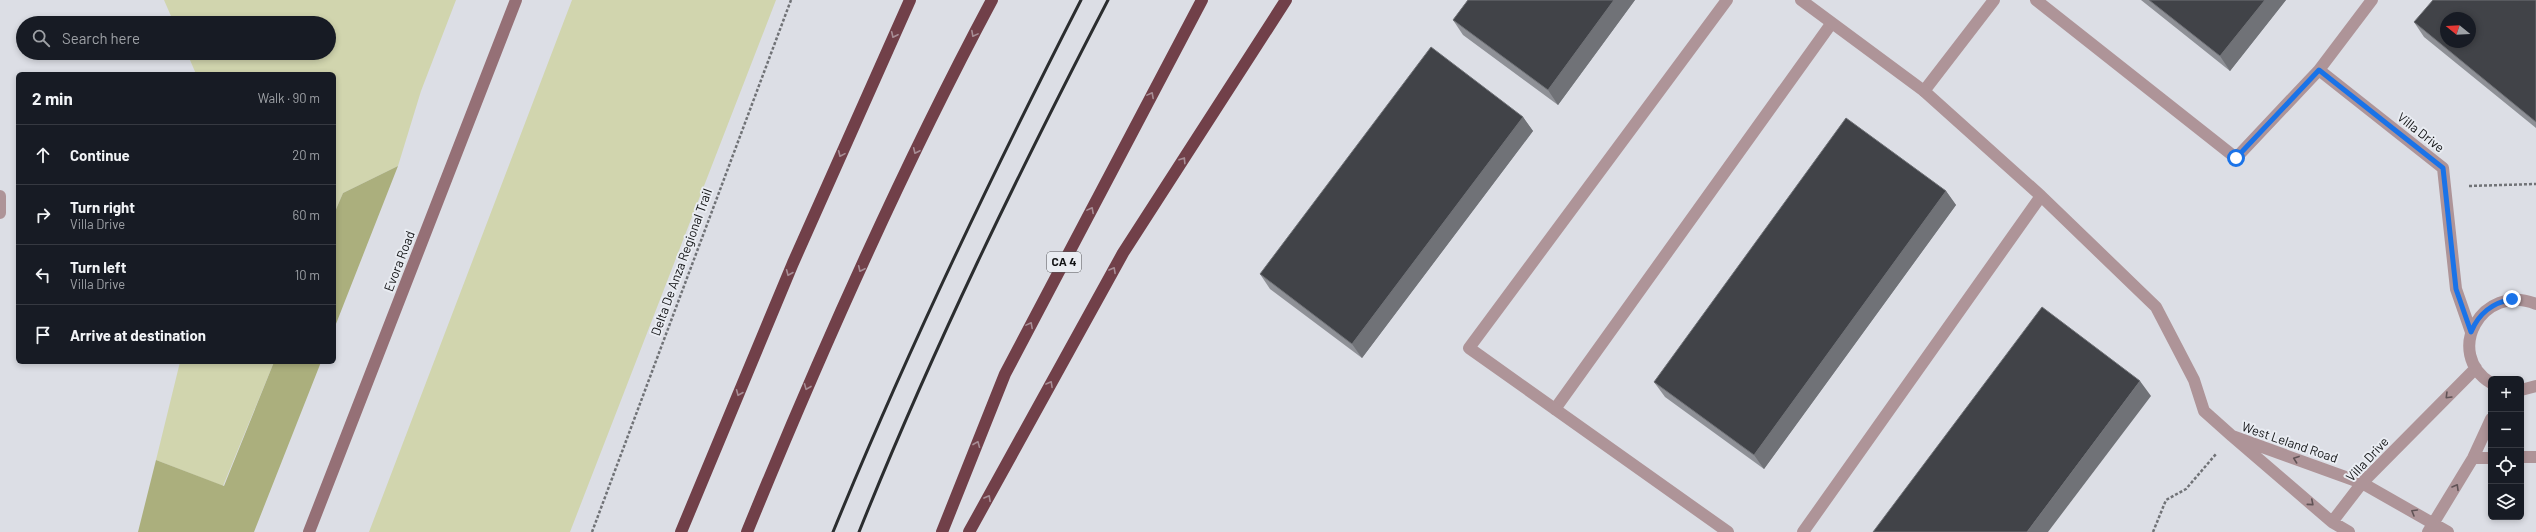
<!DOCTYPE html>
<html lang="en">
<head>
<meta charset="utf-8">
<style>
  body { margin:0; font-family:Barlow,sans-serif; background:#20242c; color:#f1f3f6 }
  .controls { position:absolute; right:12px; bottom:12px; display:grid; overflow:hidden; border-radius:6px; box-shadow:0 2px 6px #0003 }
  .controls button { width:36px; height:36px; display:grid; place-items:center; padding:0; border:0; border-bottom:1px solid #363941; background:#171b24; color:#f1f3f6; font:20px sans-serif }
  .compass { position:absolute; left:2440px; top:12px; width:36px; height:36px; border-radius:50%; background:#171b24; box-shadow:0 2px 6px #0003; rotate:288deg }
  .stop { position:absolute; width:12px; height:12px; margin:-9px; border:3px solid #1a73e8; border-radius:50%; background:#fff }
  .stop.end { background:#1a73e8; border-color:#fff; box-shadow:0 1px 4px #0008 }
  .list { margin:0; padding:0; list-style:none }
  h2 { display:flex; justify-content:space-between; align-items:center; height:52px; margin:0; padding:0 16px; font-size:17px }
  h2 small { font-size:13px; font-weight:400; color:#9ea1a6 }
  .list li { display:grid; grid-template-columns:26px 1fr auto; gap:12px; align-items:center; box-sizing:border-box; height:60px; padding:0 16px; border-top:1px solid #363941 }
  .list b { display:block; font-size:15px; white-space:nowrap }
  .list p { margin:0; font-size:13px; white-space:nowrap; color:#9ea1a6 }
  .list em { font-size:13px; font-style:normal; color:#9ea1a6 }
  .icon { flex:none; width:22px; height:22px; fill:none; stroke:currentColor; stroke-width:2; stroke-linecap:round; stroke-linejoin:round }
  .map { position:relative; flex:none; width:2536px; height:532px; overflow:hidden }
  .search { position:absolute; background:#171b24; box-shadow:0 2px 6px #0003; left:16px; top:16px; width:320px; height:44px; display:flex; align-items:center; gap:10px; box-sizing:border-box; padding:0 14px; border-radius:22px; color:#9ea1a6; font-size:15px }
  .panel { position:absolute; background:#171b24; box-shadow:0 2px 6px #0003; left:16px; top:72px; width:320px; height:292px; border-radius:6px }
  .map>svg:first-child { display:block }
  .green { fill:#d1d5ae }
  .forest { fill:#abaf7d }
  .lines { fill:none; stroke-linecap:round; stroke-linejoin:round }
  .path { stroke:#707276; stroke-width:2.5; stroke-dasharray:3 2; stroke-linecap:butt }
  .lane { stroke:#ae9498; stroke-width:12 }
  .street { stroke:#ae9498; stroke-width:12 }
  .secondary { stroke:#957076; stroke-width:12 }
  .highway { stroke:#714049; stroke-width:12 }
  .rail { stroke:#2b2d2f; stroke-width:3 }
  .wall { fill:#8e9096 }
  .shaded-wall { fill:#707277 }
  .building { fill:#414348; stroke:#707277; fill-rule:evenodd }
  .oneway { stroke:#a78d95 }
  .oneway2 { stroke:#605356 }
  .route { stroke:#1a73e8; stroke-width:5 }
  .labels { text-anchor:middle; stroke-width:4; stroke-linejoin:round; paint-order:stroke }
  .shield { fill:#e9ecf2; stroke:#525357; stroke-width:1 }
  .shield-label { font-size:12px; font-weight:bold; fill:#111214 }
  .street-label { font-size:13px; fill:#111214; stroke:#e9ecf2 }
</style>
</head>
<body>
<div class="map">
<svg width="2536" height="532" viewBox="0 0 2536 532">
  <rect width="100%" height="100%" fill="#dcdee5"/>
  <path class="green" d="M164,0H456L421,91L398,166L343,193L334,214V74H196L187,53H329V23H174Z
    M572,0H776L570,532H369Z
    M180,362H274L223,486L156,460Z"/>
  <path class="forest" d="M398,166L334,329V214L343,193Z
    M274,362H321L254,532H138L156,460L224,486Z"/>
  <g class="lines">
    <path class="path" d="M2469,186L2536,184
      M592,532L791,0
      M2153,532L2166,500L2186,489L2216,454"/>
    <path class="lane" d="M1924,91L1994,0
      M1555,409L1831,24"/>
    <path class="street" d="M1727,0L1469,348L1728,532
      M1801,0L1924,91L2041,196L2156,307L2194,380L2204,411L2232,436
      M2036,0L2236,158L2319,70
      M2372,0L2319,70L2443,168L2456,289L2471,332
      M0,196V213
      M2491,383C2443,353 2482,282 2536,304
      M2521,390L2536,386
      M2521,457H2536
      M2473,458H2491
      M2332,522L2362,483L2476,368
      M1803,532L2041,196
      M2349,532L2332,522L2232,436L2362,483L2448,532
      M2428,532L2473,458L2491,419"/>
    <path class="secondary" d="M309,532L516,0"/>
    <path class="highway" d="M681,532L793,263L910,0
      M747,532C821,351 900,172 992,0
      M942,532L1005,374L1202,0
      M969,532L1123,253L1286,0"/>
    <path class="rail" d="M833,532C907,351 992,174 1081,0
      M859,532C932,350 1018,174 1108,0"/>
  </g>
  <path class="wall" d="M1468,0H1635L1558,105L1463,35L1453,20Z
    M2141,0H2286L2230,71Z
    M2536,0V128L2424,37L2414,22Z
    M1523,117L1533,131L1362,358L1270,289L1260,274Z
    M1946,191L1956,205L1764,469L1665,397L1654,382Z"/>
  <path class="shaded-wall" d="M1614,0H1635L1558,105L1548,90Z
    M2265,0H2286L2230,71L2220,56Z
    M1523,117L1533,131L1362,358L1352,344Z
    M1946,191L1956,205L1764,469L1754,455Z
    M2140,381L2151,396L2048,532H2027Z"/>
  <path class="building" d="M1468,0H1614L1548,90L1453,20Z
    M2149,0H2265L2220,56Z
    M2433,0H2536V122L2414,22ZM2446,18H2470V42H2446Z
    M1431,47L1523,117L1352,344L1260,274Z
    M1846,118L1946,191L1754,455L1654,382Z
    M2042,307L2140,381L2027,532H1873Z"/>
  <defs><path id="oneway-chevron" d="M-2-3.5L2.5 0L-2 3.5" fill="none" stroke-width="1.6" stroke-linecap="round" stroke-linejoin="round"/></defs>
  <g class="oneway">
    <use href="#oneway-chevron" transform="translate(974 34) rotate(118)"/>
    <use href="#oneway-chevron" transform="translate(894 35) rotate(115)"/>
    <use href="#oneway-chevron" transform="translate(1151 95) rotate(-62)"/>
    <use href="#oneway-chevron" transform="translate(916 151) rotate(115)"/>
    <use href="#oneway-chevron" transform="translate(841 154) rotate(114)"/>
    <use href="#oneway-chevron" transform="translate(1183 160) rotate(-57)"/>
    <use href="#oneway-chevron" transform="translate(1091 210) rotate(-62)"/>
    <use href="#oneway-chevron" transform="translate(861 269) rotate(115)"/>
    <use href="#oneway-chevron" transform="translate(1113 270) rotate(-61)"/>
    <use href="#oneway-chevron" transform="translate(789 273) rotate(113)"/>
    <use href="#oneway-chevron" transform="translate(1030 325) rotate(-62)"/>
    <use href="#oneway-chevron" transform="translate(1050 384) rotate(-61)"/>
    <use href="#oneway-chevron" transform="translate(807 387) rotate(112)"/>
    <use href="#oneway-chevron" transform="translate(739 393) rotate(113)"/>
    <use href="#oneway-chevron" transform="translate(977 444) rotate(-68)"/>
    <use href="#oneway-chevron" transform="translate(988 498) rotate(-61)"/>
  </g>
  <g class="oneway2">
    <use href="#oneway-chevron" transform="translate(2448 396) rotate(135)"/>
    <use href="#oneway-chevron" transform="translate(2296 459) rotate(-160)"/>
    <use href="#oneway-chevron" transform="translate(2456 487) rotate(-60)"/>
    <use href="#oneway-chevron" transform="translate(2311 503) rotate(41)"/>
    <use href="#oneway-chevron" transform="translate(2414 512) rotate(-150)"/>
  </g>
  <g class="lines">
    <path class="route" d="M2236,158L2319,70L2443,168L2456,289L2471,332C2479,313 2492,303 2512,299"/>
  </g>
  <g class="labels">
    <rect class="shield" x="1047" y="252" width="34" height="20" rx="3"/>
    <g class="shield-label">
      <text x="1064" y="266">CA 4</text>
    </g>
    <g class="street-label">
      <text transform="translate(2421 132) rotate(38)" y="5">Villa Drive</text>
      <text transform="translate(399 261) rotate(-69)" y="5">Evora Road</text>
      <text transform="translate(681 262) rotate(-70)" y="5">Delta De Anza Regional Trail</text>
      <text transform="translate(2290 442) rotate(19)" y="5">West Leland Road</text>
      <text transform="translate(2367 459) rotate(-47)" y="5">Villa Drive</text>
    </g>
  </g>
</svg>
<div class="controls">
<button>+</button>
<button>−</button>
<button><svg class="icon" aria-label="locate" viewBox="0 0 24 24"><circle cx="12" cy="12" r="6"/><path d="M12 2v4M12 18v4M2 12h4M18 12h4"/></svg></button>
<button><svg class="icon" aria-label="layers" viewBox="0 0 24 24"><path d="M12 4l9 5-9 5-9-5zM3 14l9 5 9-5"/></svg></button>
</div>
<svg class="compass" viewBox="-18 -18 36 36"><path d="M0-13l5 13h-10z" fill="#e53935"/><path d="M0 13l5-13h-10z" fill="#9ea1a6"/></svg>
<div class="stop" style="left:2236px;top:158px"></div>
<div class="stop end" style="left:2512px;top:299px"></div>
<div class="search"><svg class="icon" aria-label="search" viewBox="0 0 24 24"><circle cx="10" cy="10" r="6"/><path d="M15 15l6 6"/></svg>Search here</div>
<section class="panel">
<h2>2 min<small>Walk · 90 m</small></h2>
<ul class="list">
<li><svg class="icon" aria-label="ahead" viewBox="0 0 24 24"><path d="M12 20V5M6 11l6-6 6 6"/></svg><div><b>Continue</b></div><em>20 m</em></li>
<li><svg class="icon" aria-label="right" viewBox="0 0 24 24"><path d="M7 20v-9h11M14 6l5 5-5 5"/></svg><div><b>Turn right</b><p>Villa Drive</p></div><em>60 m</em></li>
<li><svg class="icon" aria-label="left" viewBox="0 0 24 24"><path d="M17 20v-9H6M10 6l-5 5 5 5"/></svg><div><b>Turn left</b><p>Villa Drive</p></div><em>10 m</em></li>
<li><svg class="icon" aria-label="arrive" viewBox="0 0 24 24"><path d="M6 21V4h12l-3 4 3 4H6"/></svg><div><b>Arrive at destination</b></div></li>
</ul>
</section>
</div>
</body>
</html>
